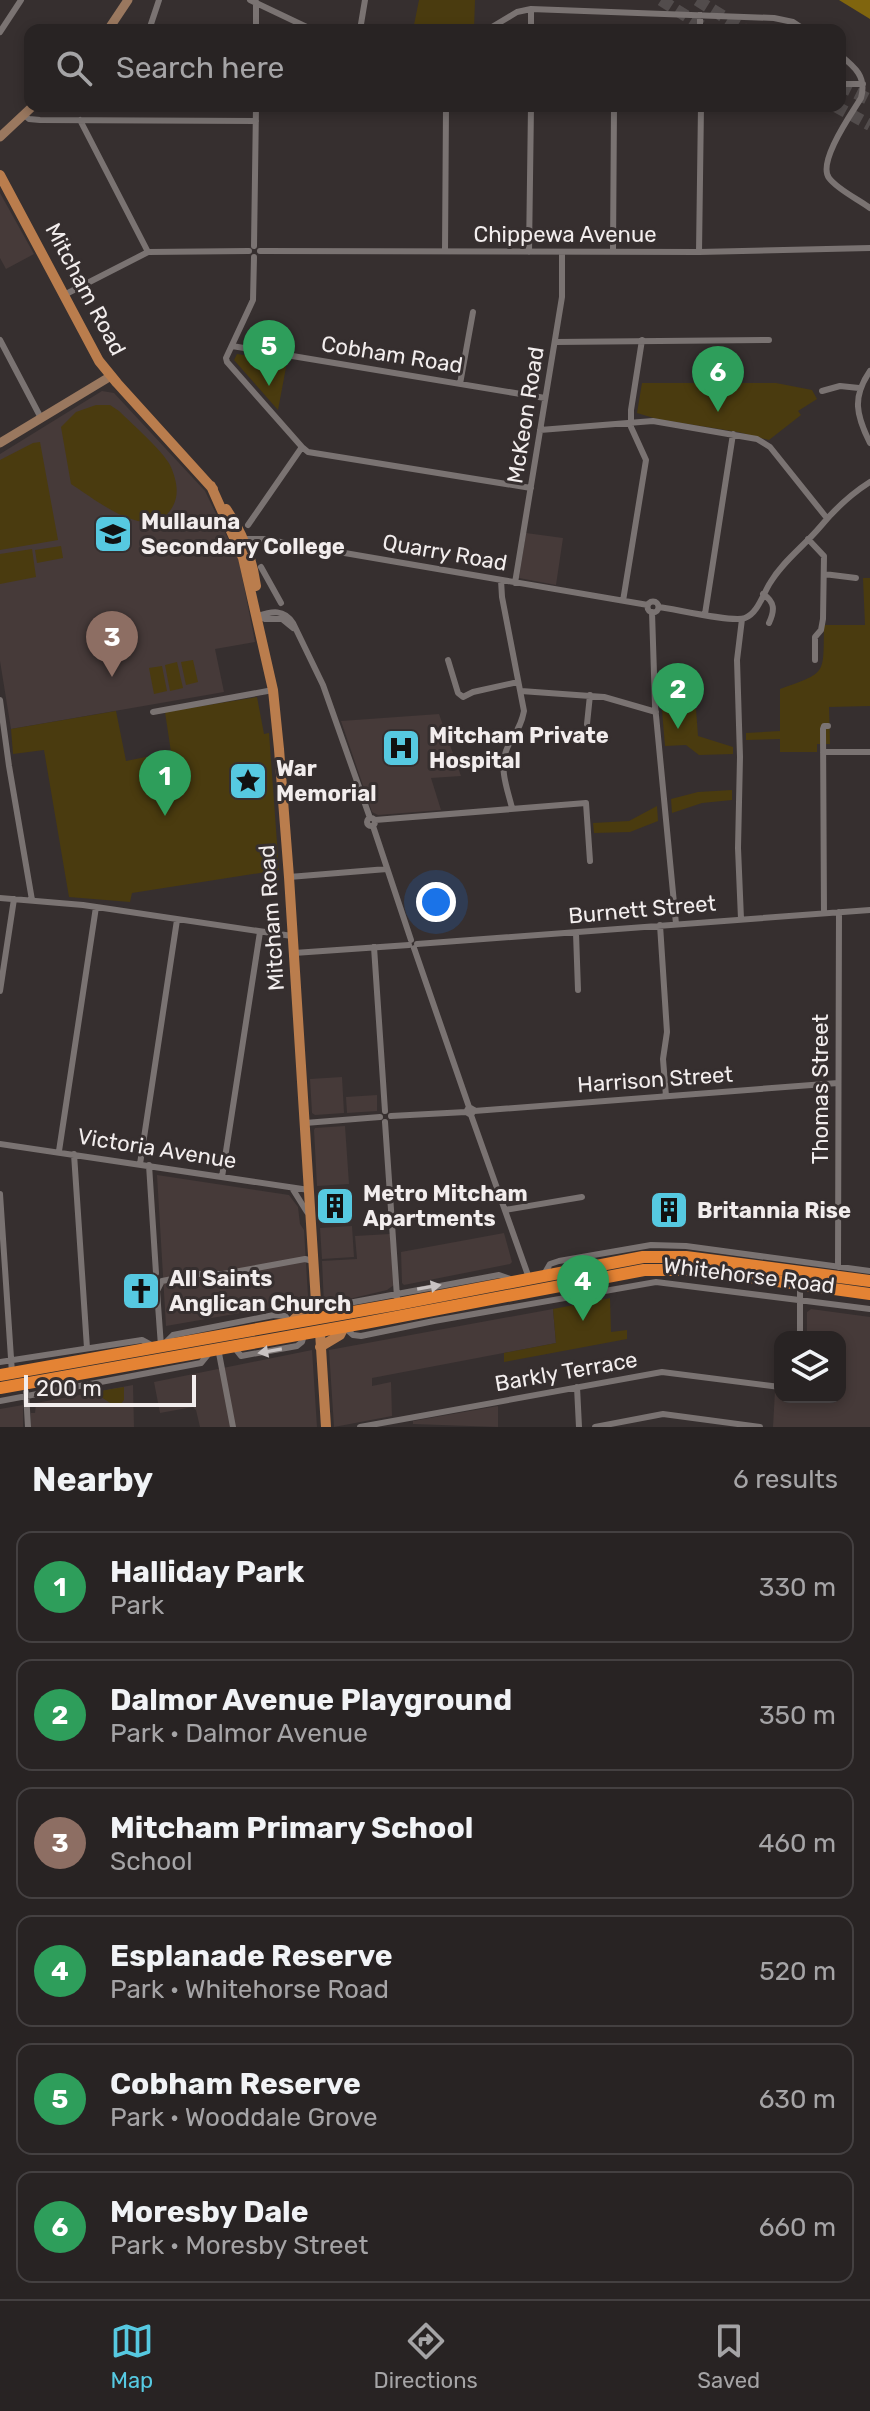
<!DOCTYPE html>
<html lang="en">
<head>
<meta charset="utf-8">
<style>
  body { margin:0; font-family:Rubik,sans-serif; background:#302b2b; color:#f1f3f6 }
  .controls { position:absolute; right:24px; bottom:24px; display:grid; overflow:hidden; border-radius:16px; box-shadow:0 4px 12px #0003 }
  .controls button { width:72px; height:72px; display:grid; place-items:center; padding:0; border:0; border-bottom:2px solid #444041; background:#282323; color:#f1f3f6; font:40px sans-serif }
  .scale { position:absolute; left:24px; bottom:20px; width:172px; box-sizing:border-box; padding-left:8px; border:4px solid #f2eded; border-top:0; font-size:22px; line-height:28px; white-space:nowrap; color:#f2eded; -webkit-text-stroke:6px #362f2f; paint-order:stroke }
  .you { position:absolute; left:436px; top:902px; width:28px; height:28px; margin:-20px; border:6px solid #fff; border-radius:50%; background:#1a73e8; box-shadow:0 0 0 12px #1a73e833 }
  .badge { display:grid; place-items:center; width:52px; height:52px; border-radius:50%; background:#56c9e1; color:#fff; font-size:26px; font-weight:700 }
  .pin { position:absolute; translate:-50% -66px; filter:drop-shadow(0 2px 4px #0008) }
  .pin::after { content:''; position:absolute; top:42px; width:28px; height:24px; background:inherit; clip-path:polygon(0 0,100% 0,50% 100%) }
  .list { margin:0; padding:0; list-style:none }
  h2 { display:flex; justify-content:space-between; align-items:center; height:104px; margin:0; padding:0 32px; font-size:34px }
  h2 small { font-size:26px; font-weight:400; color:#a5a4a6 }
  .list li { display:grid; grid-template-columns:52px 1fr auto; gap:24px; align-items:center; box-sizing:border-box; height:112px; margin:0 16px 16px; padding:0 16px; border:2px solid #444041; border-radius:16px }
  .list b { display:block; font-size:30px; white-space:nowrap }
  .list p { margin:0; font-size:26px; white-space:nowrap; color:#a5a4a6 }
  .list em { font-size:26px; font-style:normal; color:#a5a4a6 }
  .icon { flex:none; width:44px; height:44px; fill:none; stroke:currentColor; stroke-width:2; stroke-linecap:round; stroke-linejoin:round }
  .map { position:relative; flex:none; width:870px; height:1427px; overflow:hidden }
  .search { position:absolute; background:#282323; box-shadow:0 4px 12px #0003; left:24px; right:24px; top:24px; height:88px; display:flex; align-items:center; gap:20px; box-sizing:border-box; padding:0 28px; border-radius:16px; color:#a5a4a6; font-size:30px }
  .sheet { height:872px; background:#282323 }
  nav { display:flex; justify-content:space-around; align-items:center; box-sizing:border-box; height:112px; border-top:2px solid #444041; background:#282323; font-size:22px; color:#a5a4a6 }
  nav a { display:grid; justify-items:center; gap:4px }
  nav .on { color:#56c9e1 }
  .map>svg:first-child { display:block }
  .built { fill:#463a39 }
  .green { fill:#4a3b0f }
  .forest { fill:#80650e }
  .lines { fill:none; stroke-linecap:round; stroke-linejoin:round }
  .highway-tunnel { stroke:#524c4c; stroke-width:12; stroke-dasharray:12 6; stroke-linecap:butt }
  .street { stroke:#7a7372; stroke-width:6 }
  .secondary { stroke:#9a785f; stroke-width:9 }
  .primary { stroke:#ba7d4d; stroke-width:10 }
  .highway { stroke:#e48334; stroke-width:12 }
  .oneway { fill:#c8c2c2 }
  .labels { text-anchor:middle; stroke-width:6; stroke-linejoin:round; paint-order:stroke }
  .street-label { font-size:22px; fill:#f2eded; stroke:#362f2f }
  .poi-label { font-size:22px; font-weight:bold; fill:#f2eded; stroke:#362f2f; text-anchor:start }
</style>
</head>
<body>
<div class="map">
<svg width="870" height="1427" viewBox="0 0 870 1427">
  <rect width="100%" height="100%" fill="#362f2f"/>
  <path class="built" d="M0,193L34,254L6,269L0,258Z
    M102,391L114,393L205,491L239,561L255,642L215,649L224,692L11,729L0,661V454Z
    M526,533L563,538L556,585L519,578Z
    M439,714L461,776L431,778L441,810L378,815L372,812L341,721Z
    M342,1077L344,1113L315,1115L312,1113L310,1079Z
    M377,1095V1111L347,1113L346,1097Z
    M345,1126L349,1184L317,1186L314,1130L315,1128Z
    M157,1175L289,1195L298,1207L300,1224L304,1230L308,1296L303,1301L300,1299L298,1303L166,1326Z
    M352,1226L354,1257L322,1259L320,1228Z
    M504,1233L512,1262L510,1264L404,1285L402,1283L401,1252Z
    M390,1234L394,1285L387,1290L324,1305L322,1261L357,1259L355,1236Z
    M553,1309L556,1343L372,1378V1386L391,1382L392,1416L334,1427L329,1350Z
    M811,1309L870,1317V1427H773L775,1391L780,1392V1397H840V1337H807V1312Z
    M312,1350L317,1427H200L196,1410L193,1407L160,1413L154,1382Z
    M133,1385L134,1427H31V1413H35L36,1403Z
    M23,1405V1427H0V1409Z
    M498,1406V1427L413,1424V1421Z"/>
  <path class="green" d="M419,0H475L474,29L413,30Z
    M237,354L287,362L278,410L234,360Z
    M642,383H776L812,390L817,399L798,411L801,415L769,440L738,432L657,419L637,413Z
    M96,405H110L119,411C132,424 162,450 170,465C176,478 180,493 173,506C151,547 94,498 71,484L61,427L76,412Z
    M40,442L58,540L0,550V460L33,443Z
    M61,546L63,558L37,563L35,550Z
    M32,549L36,577L0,584V554Z
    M863,578H870V706L829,707L830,744H817V752H780V739L746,740V733L780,731V689C828,672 823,675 824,625H865Z
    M193,660L198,682L186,685L181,662Z
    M177,662L183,688L170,691L165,665Z
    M162,666L167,691L154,694L149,668Z
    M257,697L264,734L269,733L279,870L132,893L130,902L69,897L44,750L13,754L11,729L116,711L126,761L171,752L165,712Z
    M696,709L698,736L733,747V754L699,755L686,745L665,746L662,710Z
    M732,790V800L702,803L672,813L671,799L698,792Z
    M657,806L658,821L630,832L594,833L593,823L629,821Z
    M610,1298L611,1332L627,1330V1339L504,1362V1353L556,1343L553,1309Z
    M124,1387V1400L121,1404H112L101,1397L100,1391Z"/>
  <path class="forest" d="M839,0H870V19Z"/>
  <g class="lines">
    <path class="highway-tunnel" d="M661,0L708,30
      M697,0L745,30
      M840,85L870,100
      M835,106L870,125"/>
    <path class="street" d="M250,0L313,30
      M700,15V30
      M149,30L159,0
      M256,30V2
      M360,30L365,0
      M487,30L517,12L531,9L774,18L793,22L805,30
      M531,30V9
      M0,32L21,0
      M840,55C855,67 867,77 861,98C852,113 817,162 829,178C838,190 858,199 870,208
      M840,84H863
      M24,115L29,119L40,120L256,121
      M80,120L148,252
      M254,246L256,106
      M260,251L699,252L870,248
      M445,251L446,106
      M529,252L531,106
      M613,252L614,106
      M699,252L701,106
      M64,295L148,252L249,251
      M0,340L41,418
      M555,342L769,340
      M232,346L545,398
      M870,371C852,397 856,415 870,443
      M460,384L473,312
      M822,391L840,386L859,388
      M540,430L653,421L757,439L770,447L826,517
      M302,447L308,452L531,488
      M248,525L302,447L227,362L226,358L253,300L254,257
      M243,539H263L648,605
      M808,539L824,556L823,619L821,630L815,637V660
      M261,567L281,603
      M824,574L856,578
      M501,580L502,597L524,711C520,732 512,734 506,751C499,769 508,791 512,808
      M515,583L562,297V252
      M763,594C775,602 775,610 769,623
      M623,601L646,460L631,427V410L642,340
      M647.5 607a5.5 5.5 0 1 1 11 0a5.5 5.5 0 1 1-11 0Z
      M659,607C675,609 733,623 745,618C758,613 763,594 770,583C783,561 803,547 820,527C834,510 851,494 870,482
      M652,612L655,705L676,924
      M705,614L733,434
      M258,616C272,611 284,609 293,623L323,685L370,818
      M258,616L265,619H282L293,628
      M448,660L458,693L463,697L473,692L518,682
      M521,691L604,697L656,712
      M0,700L9,766L32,900
      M153,712L273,690
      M587,724L590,695
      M823,752H870
      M367 822a4 4 0 1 1 8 0a4 4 0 1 1-8 0Z
      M375,820L586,803L590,861
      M373,826L411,940
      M289,877L387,869
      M0,898L83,905L292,936
      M824,913L823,729L824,726H828
      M741,919L738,848L740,757L737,660L742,619
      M660,925L667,1032L663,1059L666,1096
      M576,933L578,990
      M417,944L870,910
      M374,947L385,1111
      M414,948L469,1107L474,1110L471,1115L466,1112L469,1107
      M294,953L409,945
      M0,991L14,899
      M474,1111L838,1083
      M471,1115L529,1278
      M391,1116L466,1112
      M385,1122L397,1297
      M305,1123L380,1117
      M0,1144L309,1190
      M59,1151L96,907
      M74,1154L87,1348
      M140,1164L177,920
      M149,1165L156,1273
      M222,1177L260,932
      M292,1188L307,1212
      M0,1194L12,1373
      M505,1210L582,1197
      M838,1267L839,912
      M543,1276L550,1264L559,1261L651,1245L686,1246L870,1271
      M800,1285V1337
      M331,1316L338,1305L499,1275L513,1280
      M344,1327L353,1335L361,1336L434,1321L656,1282L870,1309
      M164,1344L173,1335L274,1315L285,1316L291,1323
      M161,1346L157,1291L162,1281L199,1274H223L305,1259L313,1261
      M234,1347L241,1356L297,1346L302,1342L304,1335
      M218,1348L233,1427
      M0,1362L142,1340L153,1346
      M577,1387L579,1427
      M26,1392L28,1427
      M0,1401L201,1363L210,1352
      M360,1427L662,1372L780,1387
      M595,1427L663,1414L760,1427"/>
    <path class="secondary" d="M108,30L128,0
      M0,137L33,106
      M0,443L111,376"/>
    <path class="primary" d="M0,175L99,361L117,383L213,489
      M211,486L243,558L273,690L279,749L289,877L317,1318
      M226,509C243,533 252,557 256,586
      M291,1323C298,1313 311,1310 316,1299
      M320,1332L326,1427
      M320,1347L340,1335L344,1327"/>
    <path class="highway" d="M0,1375L398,1304L643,1257H686L870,1281
      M0,1388L365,1323L644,1270H697L870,1294"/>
  </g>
  <defs><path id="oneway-solid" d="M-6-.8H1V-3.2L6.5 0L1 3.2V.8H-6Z" transform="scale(2)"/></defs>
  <g class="oneway">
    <use href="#oneway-solid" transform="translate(429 1287) rotate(-10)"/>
    <use href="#oneway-solid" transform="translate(270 1351) rotate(170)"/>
  </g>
  <defs>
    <g id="school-square" transform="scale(2)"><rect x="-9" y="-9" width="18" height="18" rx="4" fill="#56c9e1" stroke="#362f2f"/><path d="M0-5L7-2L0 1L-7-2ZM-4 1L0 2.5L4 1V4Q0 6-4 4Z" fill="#111"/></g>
    <g id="hospital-square" transform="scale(2)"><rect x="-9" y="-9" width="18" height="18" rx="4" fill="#56c9e1" stroke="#362f2f"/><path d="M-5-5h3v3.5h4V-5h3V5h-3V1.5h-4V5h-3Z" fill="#111"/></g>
    <g id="sight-square" transform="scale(2)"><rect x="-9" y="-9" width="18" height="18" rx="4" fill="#56c9e1" stroke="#362f2f"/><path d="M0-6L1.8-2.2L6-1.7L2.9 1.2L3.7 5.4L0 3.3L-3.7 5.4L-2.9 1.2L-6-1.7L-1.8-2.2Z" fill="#111"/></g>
    <g id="building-square" transform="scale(2)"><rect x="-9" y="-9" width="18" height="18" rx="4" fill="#56c9e1" stroke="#362f2f"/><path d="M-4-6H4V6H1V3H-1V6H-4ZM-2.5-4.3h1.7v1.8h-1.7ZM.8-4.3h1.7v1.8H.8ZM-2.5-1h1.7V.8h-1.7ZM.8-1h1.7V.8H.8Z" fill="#111"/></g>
    <g id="church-square" transform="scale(2)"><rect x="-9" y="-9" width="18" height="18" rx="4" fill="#56c9e1" stroke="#362f2f"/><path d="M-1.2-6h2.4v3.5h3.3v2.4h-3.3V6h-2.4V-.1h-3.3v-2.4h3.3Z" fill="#111"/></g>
  </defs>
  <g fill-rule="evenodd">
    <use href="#school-square" x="113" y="534"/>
    <use href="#hospital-square" x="401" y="748"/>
    <use href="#sight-square" x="248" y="781"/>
    <use href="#building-square" x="335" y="1206"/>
    <use href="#building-square" x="669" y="1210"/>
    <use href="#church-square" x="141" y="1291"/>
  </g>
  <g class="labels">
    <g class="street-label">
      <text x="565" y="242">Chippewa Avenue</text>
      <text transform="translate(86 289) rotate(62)" y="8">Mitcham Road</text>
      <text transform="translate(392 354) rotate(9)" y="8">Cobham Road</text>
      <text transform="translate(525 415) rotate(-81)" y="8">McKeon Road</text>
      <text transform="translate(445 552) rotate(10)" y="8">Quarry Road</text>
      <text transform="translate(642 909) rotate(-5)" y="8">Burnett Street</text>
      <text transform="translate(271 918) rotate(-94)" y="8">Mitcham Road</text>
      <text transform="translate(655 1079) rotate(-4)" y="8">Harrison Street</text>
      <text transform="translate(820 1089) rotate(-90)" y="8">Thomas Street</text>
      <text transform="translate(157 1148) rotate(9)" y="8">Victoria Avenue</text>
      <text transform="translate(749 1275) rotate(7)" y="8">Whitehorse Road</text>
      <text transform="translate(566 1371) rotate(-10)" y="8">Barkly Terrace</text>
    </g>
    <g class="poi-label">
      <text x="141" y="529">Mullauna<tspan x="141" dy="25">Secondary College</tspan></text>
      <text x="429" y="743">Mitcham Private<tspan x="429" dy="25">Hospital</tspan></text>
      <text x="276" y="776">War<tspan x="276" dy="25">Memorial</tspan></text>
      <text x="363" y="1201">Metro Mitcham<tspan x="363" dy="25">Apartments</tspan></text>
      <text x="697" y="1218">Britannia Rise</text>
      <text x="169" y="1286">All Saints<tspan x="169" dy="25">Anglican Church</tspan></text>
    </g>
  </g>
</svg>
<div class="controls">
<button><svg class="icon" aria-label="layers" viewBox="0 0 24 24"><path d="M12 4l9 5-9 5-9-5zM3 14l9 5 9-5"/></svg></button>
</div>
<div class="scale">200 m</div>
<div class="you"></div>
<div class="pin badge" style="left:165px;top:816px;background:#2e9e5b">1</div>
<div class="pin badge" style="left:678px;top:729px;background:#2e9e5b">2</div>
<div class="pin badge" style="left:112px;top:677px;background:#8d6e63">3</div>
<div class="pin badge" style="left:583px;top:1321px;background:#2e9e5b">4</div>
<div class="pin badge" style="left:269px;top:386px;background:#2e9e5b">5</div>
<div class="pin badge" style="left:718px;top:412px;background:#2e9e5b">6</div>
<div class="search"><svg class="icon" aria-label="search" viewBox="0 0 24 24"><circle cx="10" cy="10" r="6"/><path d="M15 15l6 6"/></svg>Search here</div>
</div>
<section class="sheet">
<h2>Nearby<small>6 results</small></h2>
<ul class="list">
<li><span class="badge" style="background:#2e9e5b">1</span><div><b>Halliday Park</b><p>Park</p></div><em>330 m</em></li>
<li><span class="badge" style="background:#2e9e5b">2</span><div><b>Dalmor Avenue Playground</b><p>Park · Dalmor Avenue</p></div><em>350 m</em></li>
<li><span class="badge" style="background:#8d6e63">3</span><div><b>Mitcham Primary School</b><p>School</p></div><em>460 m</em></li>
<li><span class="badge" style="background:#2e9e5b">4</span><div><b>Esplanade Reserve</b><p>Park · Whitehorse Road</p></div><em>520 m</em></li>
<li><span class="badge" style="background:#2e9e5b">5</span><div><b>Cobham Reserve</b><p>Park · Wooddale Grove</p></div><em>630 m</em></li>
<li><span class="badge" style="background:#2e9e5b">6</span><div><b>Moresby Dale</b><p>Park · Moresby Street</p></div><em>660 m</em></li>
</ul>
</section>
<nav>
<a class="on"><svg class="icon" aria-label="map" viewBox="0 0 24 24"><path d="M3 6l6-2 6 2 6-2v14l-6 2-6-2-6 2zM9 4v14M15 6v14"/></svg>Map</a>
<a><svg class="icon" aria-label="directions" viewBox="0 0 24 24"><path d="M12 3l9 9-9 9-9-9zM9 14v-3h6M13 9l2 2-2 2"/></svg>Directions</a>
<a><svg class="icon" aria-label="saved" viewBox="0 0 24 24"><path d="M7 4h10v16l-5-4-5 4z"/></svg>Saved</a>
</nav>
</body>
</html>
